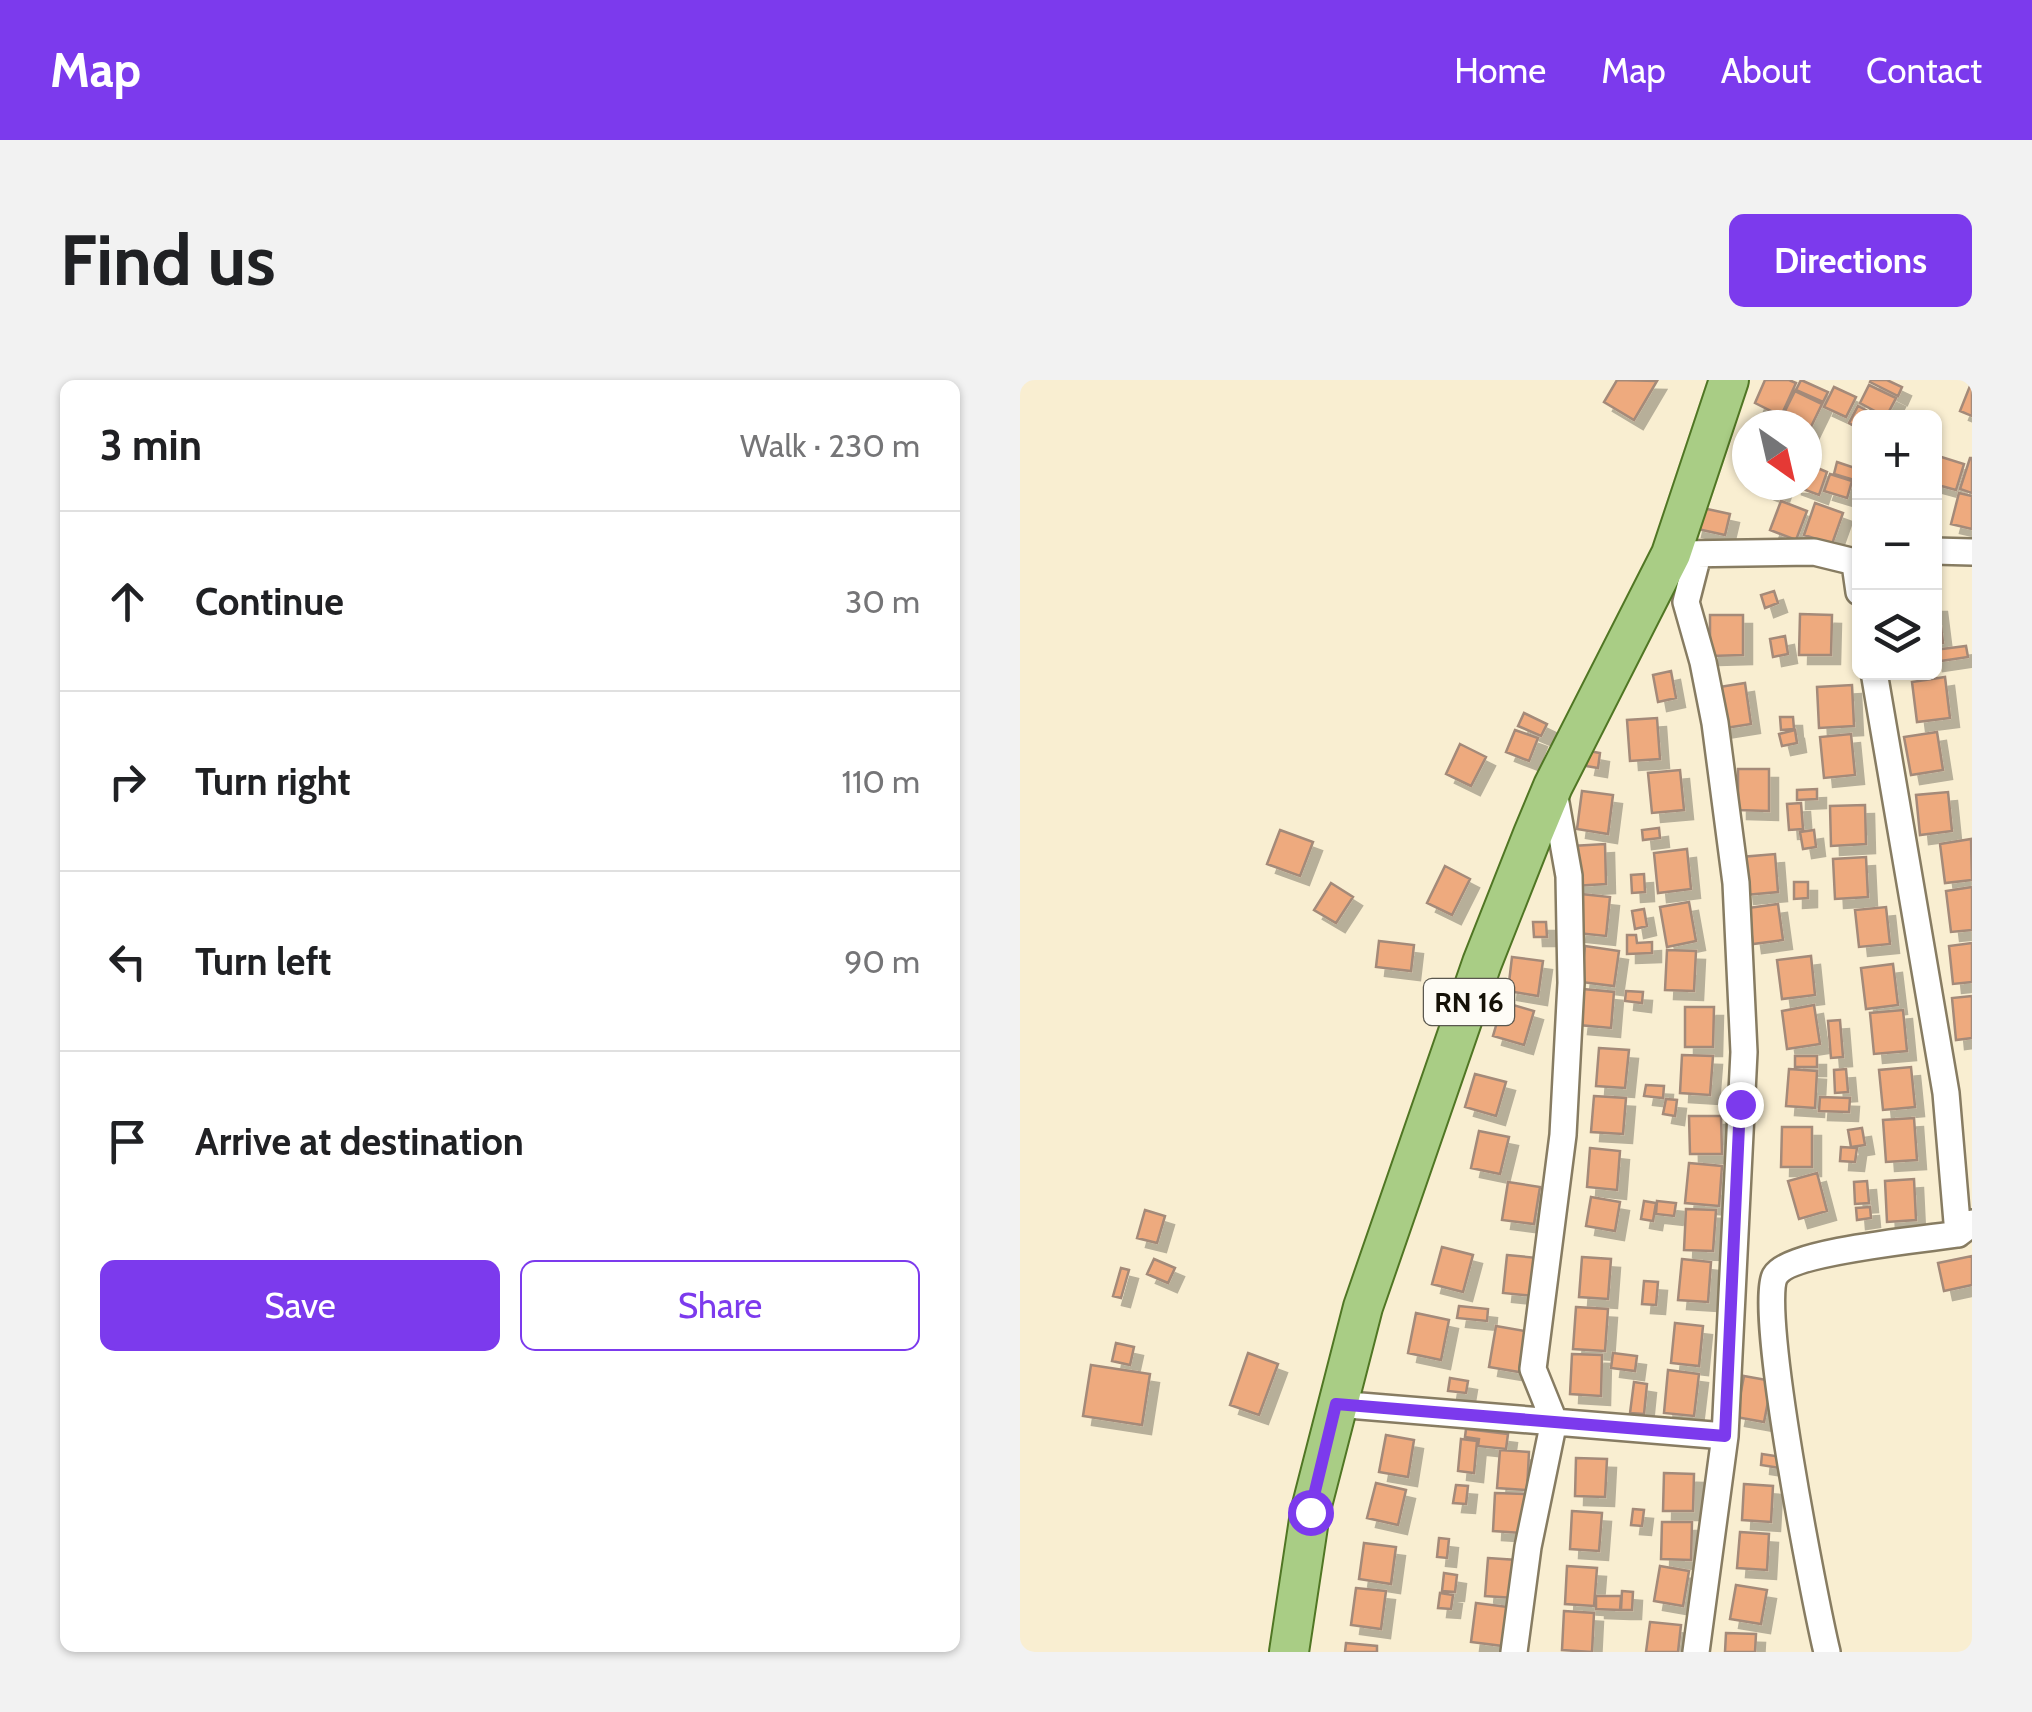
<!DOCTYPE html>
<html lang="en">
<head>
<meta charset="utf-8">
<style>
  body { margin:0; font-family:Cabin,sans-serif; background:#f2f2f2; color:#202124 }
  .controls { position:absolute; right:30px; top:30px; display:grid; overflow:hidden; border-radius:15px; box-shadow:0 2px 8px #0004 }
  .controls button { width:90px; height:90px; display:grid; place-items:center; padding:0; border:0; border-bottom:2px solid #e0e0e0; background:#fff; color:#202124; font:50px sans-serif }
  .compass { position:absolute; left:712px; top:30px; width:90px; height:90px; border-radius:50%; background:#fff; box-shadow:0 2px 8px #0004; rotate:146deg }
  .stop { position:absolute; width:30px; height:30px; margin:-22px; border:8px solid #7c3aed; border-radius:50%; background:#fff }
  .stop.end { background:#7c3aed; border-color:#fff; box-shadow:0 2px 10px #0008 }
  .list { margin:0; padding:0; list-style:none }
  h2 { display:flex; justify-content:space-between; align-items:center; height:130px; margin:0; padding:0 40px; font-size:42px }
  h2 small { font-size:32px; font-weight:400; color:#757577 }
  .list li { display:grid; grid-template-columns:65px 1fr auto; gap:30px; align-items:center; box-sizing:border-box; height:180px; padding:0 40px; border-top:2px solid #e0e0e0 }
  .list b { display:block; font-size:38px; white-space:nowrap }
  .list em { font-size:32px; font-style:normal; color:#757577 }
  .actions { display:flex; gap:20px; padding:30px 40px }
  .actions a { flex:1; padding:22px 0; border:2px solid #7c3aed; border-radius:15px; text-align:center; font-size:35px; color:#7c3aed }
  .actions .main { background:#7c3aed; color:#fff }
  .icon { flex:none; width:55px; height:55px; fill:none; stroke:currentColor; stroke-width:2; stroke-linecap:round; stroke-linejoin:round }
  .map { position:relative; flex:none; width:952px; height:1272px; overflow:hidden; border-radius:15px }
  header { display:flex; align-items:center; gap:60px; box-sizing:border-box; height:140px; padding:0 50px; background:#7c3aed; color:#fff }
  header strong { font-size:48px }
  nav { display:flex; gap:55px; margin-inline-start:auto; font-size:35px }
  .intro { display:flex; align-items:center; justify-content:space-between; box-sizing:border-box; height:240px; padding:0 60px }
  h1 { margin:0; font-size:70px }
  .button { padding:25px 45px; border-radius:15px; background:#7c3aed; color:#fff; font-size:35px; font-weight:700 }
  main { display:flex; gap:60px; padding:0 60px }
  aside { flex:1; background:#fff; border-radius:15px; box-shadow:0 2px 8px #0004 }
  .map>svg:first-child { display:block }
  .building { fill:#eeaa7e; stroke:#a48a79; stroke-width:2.5; filter:url(#shadow) }
  .lines { fill:none; stroke-linecap:round; stroke-linejoin:round }
  .street-casing { stroke:#877c62; stroke-width:30 }
  .primary-casing { stroke:#507624; stroke-width:42 }
  .street { stroke:#fff; stroke-width:25 }
  .primary { stroke:#a9cd85; stroke-width:38 }
  .route { stroke:#7c3aed; stroke-width:12 }
  .labels { text-anchor:middle; stroke-width:9; stroke-linejoin:round; paint-order:stroke }
  .shield { fill:#fefcf6; stroke:#5b584f; stroke-width:2.5 }
  .shield-label { font-size:28px; font-weight:bold; fill:#151107 }
</style>
</head>
<body>
<header>
<strong>Map</strong>
<nav><a>Home</a><a>Map</a><a>About</a><a>Contact</a></nav>
</header>
<div class="intro"><h1>Find us</h1><a class="button">Directions</a></div>
<main>
<aside>
<h2>3 min<small>Walk · 230 m</small></h2>
<ul class="list">
<li><svg class="icon" aria-label="ahead" viewBox="0 0 24 24"><path d="M12 20V5M6 11l6-6 6 6"/></svg><div><b>Continue</b></div><em>30 m</em></li>
<li><svg class="icon" aria-label="right" viewBox="0 0 24 24"><path d="M7 20v-9h11M14 6l5 5-5 5"/></svg><div><b>Turn right</b></div><em>110 m</em></li>
<li><svg class="icon" aria-label="left" viewBox="0 0 24 24"><path d="M17 20v-9H6M10 6l-5 5 5 5"/></svg><div><b>Turn left</b></div><em>90 m</em></li>
<li><svg class="icon" aria-label="arrive" viewBox="0 0 24 24"><path d="M6 21V4h12l-3 4 3 4H6"/></svg><div><b>Arrive at destination</b></div></li>
</ul>
<div class="actions"><a class="main">Save</a><a>Share</a></div>
</aside>
<div class="map">
<svg width="952" height="1272" viewBox="0 0 952 1272">
  <defs>
    <filter id="shadow"><feDropShadow dx="9" dy="9" stdDeviation="0" flood-color="#0004"/></filter>
  </defs>
  <rect width="100%" height="100%" fill="#f9eed1"/>
  <path class="building" d="M597,0L637,1L614,40L584,22Z
    M745,0H769L776,3L761,36L735,23Z
    M781,0L808,12L803,22L776,10Z
    M851,0H867L882,7L878,16L850,2Z
    M952,1V36L940,31Z
    M849,5L876,18L866,37L840,23Z
    M814,7L836,17L826,37L804,27Z
    M775,11L802,24L787,55V45H758Z
    M838,26L861,38H839V49L829,43Z
    M915,75L944,84L936,110L914,104Z
    M950,78H952V113L940,109Z
    M817,82L838,89L834,100L814,94Z
    M795,87L807,92L799,115L772,105H787V96L791,97Z
    M810,94L832,101L827,118L804,111Z
    M732,105H763L759,116Z
    M939,113L952,116V149L931,144Z
    M761,121L787,131L776,160L750,150Z
    M795,123L823,133L812,164L784,155Z
    M678,127L710,134L705,155L673,148Z
    M754,211L758,223L745,228L741,215Z
    M914,223H918L923,263L914,264Z
    M780,234L812,235L811,275H779Z
    M690,235H723V275L690,276Z
    M765,256L768,274L753,277L750,259Z
    M946,266L948,277L914,282V270Z
    M651,291L656,318L638,322L633,295Z
    M925,297L930,338L897,342L892,302Z
    M725,303L731,344L699,349L693,308Z
    M832,305L834,346L799,348L797,307Z
    M504,333L527,344L521,356L498,346Z
    M760,337H773L774,349L761,350Z
    M637,338L640,379L610,381L607,340Z
    M495,350L518,358L509,381L486,372Z
    M775,350L777,363L762,366L759,354Z
    M917,352L923,390L891,395L884,357Z
    M831,354L835,395L804,398L800,357Z
    M440,364L466,377L451,406L426,394Z
    M569,371L580,373L578,388L566,386Z
    M718,389H749V431L718,430Z
    M660,390L664,430L632,433L628,393Z
    M797,409V419L777,420V410Z
    M562,411L593,415L588,454L557,449Z
    M928,412L932,451L900,455L896,415Z
    M781,423L783,449L769,450L767,424Z
    M845,425L846,464L811,466L810,426Z
    M639,448L640,458L623,460L622,450Z
    M260,450L293,462L280,496L247,484Z
    M794,450L796,467L783,469L780,452Z
    M951,459L952,500L925,503L920,464Z
    M585,464L586,504L553,506L552,466Z
    M667,469L671,509L638,513L634,473Z
    M755,474L758,512L725,515L721,477Z
    M846,477L848,517L815,519L813,479Z
    M425,486L450,499L432,535L407,523Z
    M624,494L625,512L612,513L611,495Z
    M774,502H788V518L774,519Z
    M311,503L333,517L316,543L294,530Z
    M952,507V550L931,552L926,511Z
    M561,514L590,517L586,556L557,553Z
    M669,522L676,561L647,567L640,527Z
    M758,524L763,560L733,564L728,528Z
    M866,527L870,564L839,567L835,530Z
    M624,529L627,546L615,549L612,531Z
    M513,542H526L527,557H514Z
    M607,555H616L617,563L632,562V573L607,574Z
    M359,561L394,565L391,591L356,587Z
    M952,563V602L933,604L929,566Z
    M565,566L599,571L594,606L561,602Z
    M647,570L676,571L674,611L645,610Z
    M791,576L795,615L762,619L757,580Z
    M492,577L523,581L518,616L488,611Z
    M873,584L878,625L846,629L841,588Z
    M563,609L594,612L591,648L559,645Z
    M606,611L623,612L622,623L605,621Z
    M952,616V658L936,660L932,618Z
    M483,622L514,631L504,665L473,656Z
    M794,625L800,664L767,669L762,631Z
    M665,627H694L693,667H665Z
    M883,630L887,671L854,674L850,633Z
    M820,640L823,677L811,678L808,641Z
    M579,668L609,670L605,708L576,706Z
    M662,675L693,676L690,715L660,713Z
    M775,676H797V687H775Z
    M891,687L895,727L863,730L859,690Z
    M769,689L797,691L795,728L766,726Z
    M826,689L828,712L815,713L814,690Z
    M455,694L486,702L476,736L445,727Z
    M626,705L644,706L643,718L624,716Z
    M574,716L606,718L603,754L571,752Z
    M800,717L830,718L829,732L799,731Z
    M646,719L657,720L655,736L643,734Z
    M669,736H701L702,774H670Z
    M894,738L897,780L866,782L863,740Z
    M762,747H792V787H761Z
    M842,748L845,765L831,767L828,750Z
    M459,751L489,757L480,794L451,788Z
    M821,767L837,768L835,782L820,781Z
    M570,768L600,771L597,810L567,807Z
    M669,783L702,786L699,826L665,823Z
    M797,793L807,831L779,839L768,801Z
    M894,799L896,840L867,842L865,801Z
    M847,801L849,823L835,824L834,802Z
    M488,802L520,807L514,844L482,840Z
    M571,817L600,822L595,851L566,846Z
    M624,821L636,823L633,841L621,839Z
    M637,821L656,823L654,836L636,834Z
    M850,827L851,838L837,840L836,828Z
    M666,829L696,830L693,871L664,870Z
    M125,830L145,836L137,863L117,858Z
    M422,867L453,875L443,912L412,904Z
    M487,875L518,878L514,916L483,913Z
    M952,876V905L924,911L918,883Z
    M562,877L591,879L588,919L559,917Z
    M134,879L155,888L148,903L127,894Z
    M662,879L691,882L688,922L658,920Z
    M101,888L109,890L101,918L93,916Z
    M624,901L638,902L636,925L622,924Z
    M439,926L468,929L467,941L437,938Z
    M556,927L588,929L585,971L553,969Z
    M396,933L429,940L421,980L388,973Z
    M655,943L683,946L679,986L651,983Z
    M476,946L505,951L499,992L469,987Z
    M96,963L114,967L110,985L92,981Z
    M228,973L258,984L239,1035L210,1025Z
    M593,973L617,976L615,991L591,988Z
    M552,974L582,975L581,1016L550,1014Z
    M71,985L130,994L122,1045L63,1036Z
    M648,990L679,994L674,1036L644,1033Z
    M724,996L752,1001L744,1042L716,1037Z
    M430,998L448,1001L446,1013L428,1011Z
    M614,1002L627,1004L624,1034L610,1033Z
    M446,1049L488,1054L486,1069L458,1066L459,1059L445,1057Z
    M366,1055L394,1060L388,1097L359,1092Z
    M441,1059L457,1061L454,1093L438,1091Z
    M480,1070L509,1072L507,1110L477,1108Z
    M742,1074L762,1077L760,1088L741,1085Z
    M556,1078L587,1079L585,1117L555,1116Z
    M644,1093L674,1094L673,1131H643Z
    M356,1103L386,1110L378,1145L347,1138Z
    M724,1104L753,1106L751,1142L722,1140Z
    M436,1105L448,1106L446,1124L433,1123Z
    M475,1113L505,1114L502,1153L473,1151Z
    M613,1129L624,1130L622,1146L611,1145Z
    M552,1131L582,1133L579,1171L550,1169Z
    M642,1142H672L671,1180L641,1179Z
    M720,1152L749,1154L747,1190L717,1188Z
    M419,1158L429,1159L427,1178L417,1177Z
    M344,1163L376,1167L371,1204L339,1199Z
    M468,1178L497,1180L495,1218L465,1216Z
    M547,1186L577,1188L574,1226L545,1224Z
    M640,1186L669,1191L663,1226L634,1221Z
    M424,1193L437,1195L435,1212L422,1211Z
    M716,1205L747,1210L741,1244L710,1239Z
    M336,1208L366,1211L361,1249L331,1245Z
    M602,1211L613,1212L612,1230H601Z
    M420,1213L433,1215L431,1229L418,1228Z
    M576,1216H601L600,1230L576,1229Z
    M456,1223L488,1227L483,1266L451,1262Z
    M544,1231L574,1233L572,1272L542,1270Z
    M630,1242L661,1245L658,1272H626Z
    M706,1253L736,1254L735,1272H705Z
    M326,1263L357,1266V1272H325Z"/>
  <g class="lines">
    <g class="street-casing">
      <path id="street" d="M914,171L952,172
        M661,174L794,172L839,183
        M835,184L839,212
        M854,292L926,713L938,854
        M316,1024L705,1056
        M494,1272L508,1167L534,1041L513,989L543,755L551,603L549,496L533,406
        M676,1272L705,1056L724,672L716,503L695,343L683,282L666,222L678,175
        M807,1272C795,1222 737,927 755,896C769,871 906,859 938,854L952,843"/>
    </g>
    <g class="primary-casing">
      <path id="primary" d="M269,1272L290,1133L343,927L462,583L513,454L533,406L651,174L709,0"/>
    </g>
    <use href="#street" class="street"/>
    <use href="#primary" class="primary"/>
  </g>
  <g class="lines">
    <path class="route" d="M290,1132L316,1024L705,1056L720,724"/>
  </g>
  <g class="labels">
    <rect class="shield" x="404" y="599" width="90" height="46" rx="8"/>
    <g class="shield-label">
      <text x="449" y="632">RN 16</text>
    </g>
  </g>
</svg>
<div class="controls">
<button>+</button>
<button>−</button>
<button><svg class="icon" aria-label="layers" viewBox="0 0 24 24"><path d="M12 4l9 5-9 5-9-5zM3 14l9 5 9-5"/></svg></button>
</div>
<svg class="compass" viewBox="-18 -18 36 36"><path d="M0-13l5 13h-10z" fill="#e53935"/><path d="M0 13l5-13h-10z" fill="#757577"/></svg>
<div class="stop" style="left:290px;top:1132px"></div>
<div class="stop end" style="left:720px;top:724px"></div>
</div>
</main>
</body>
</html>
